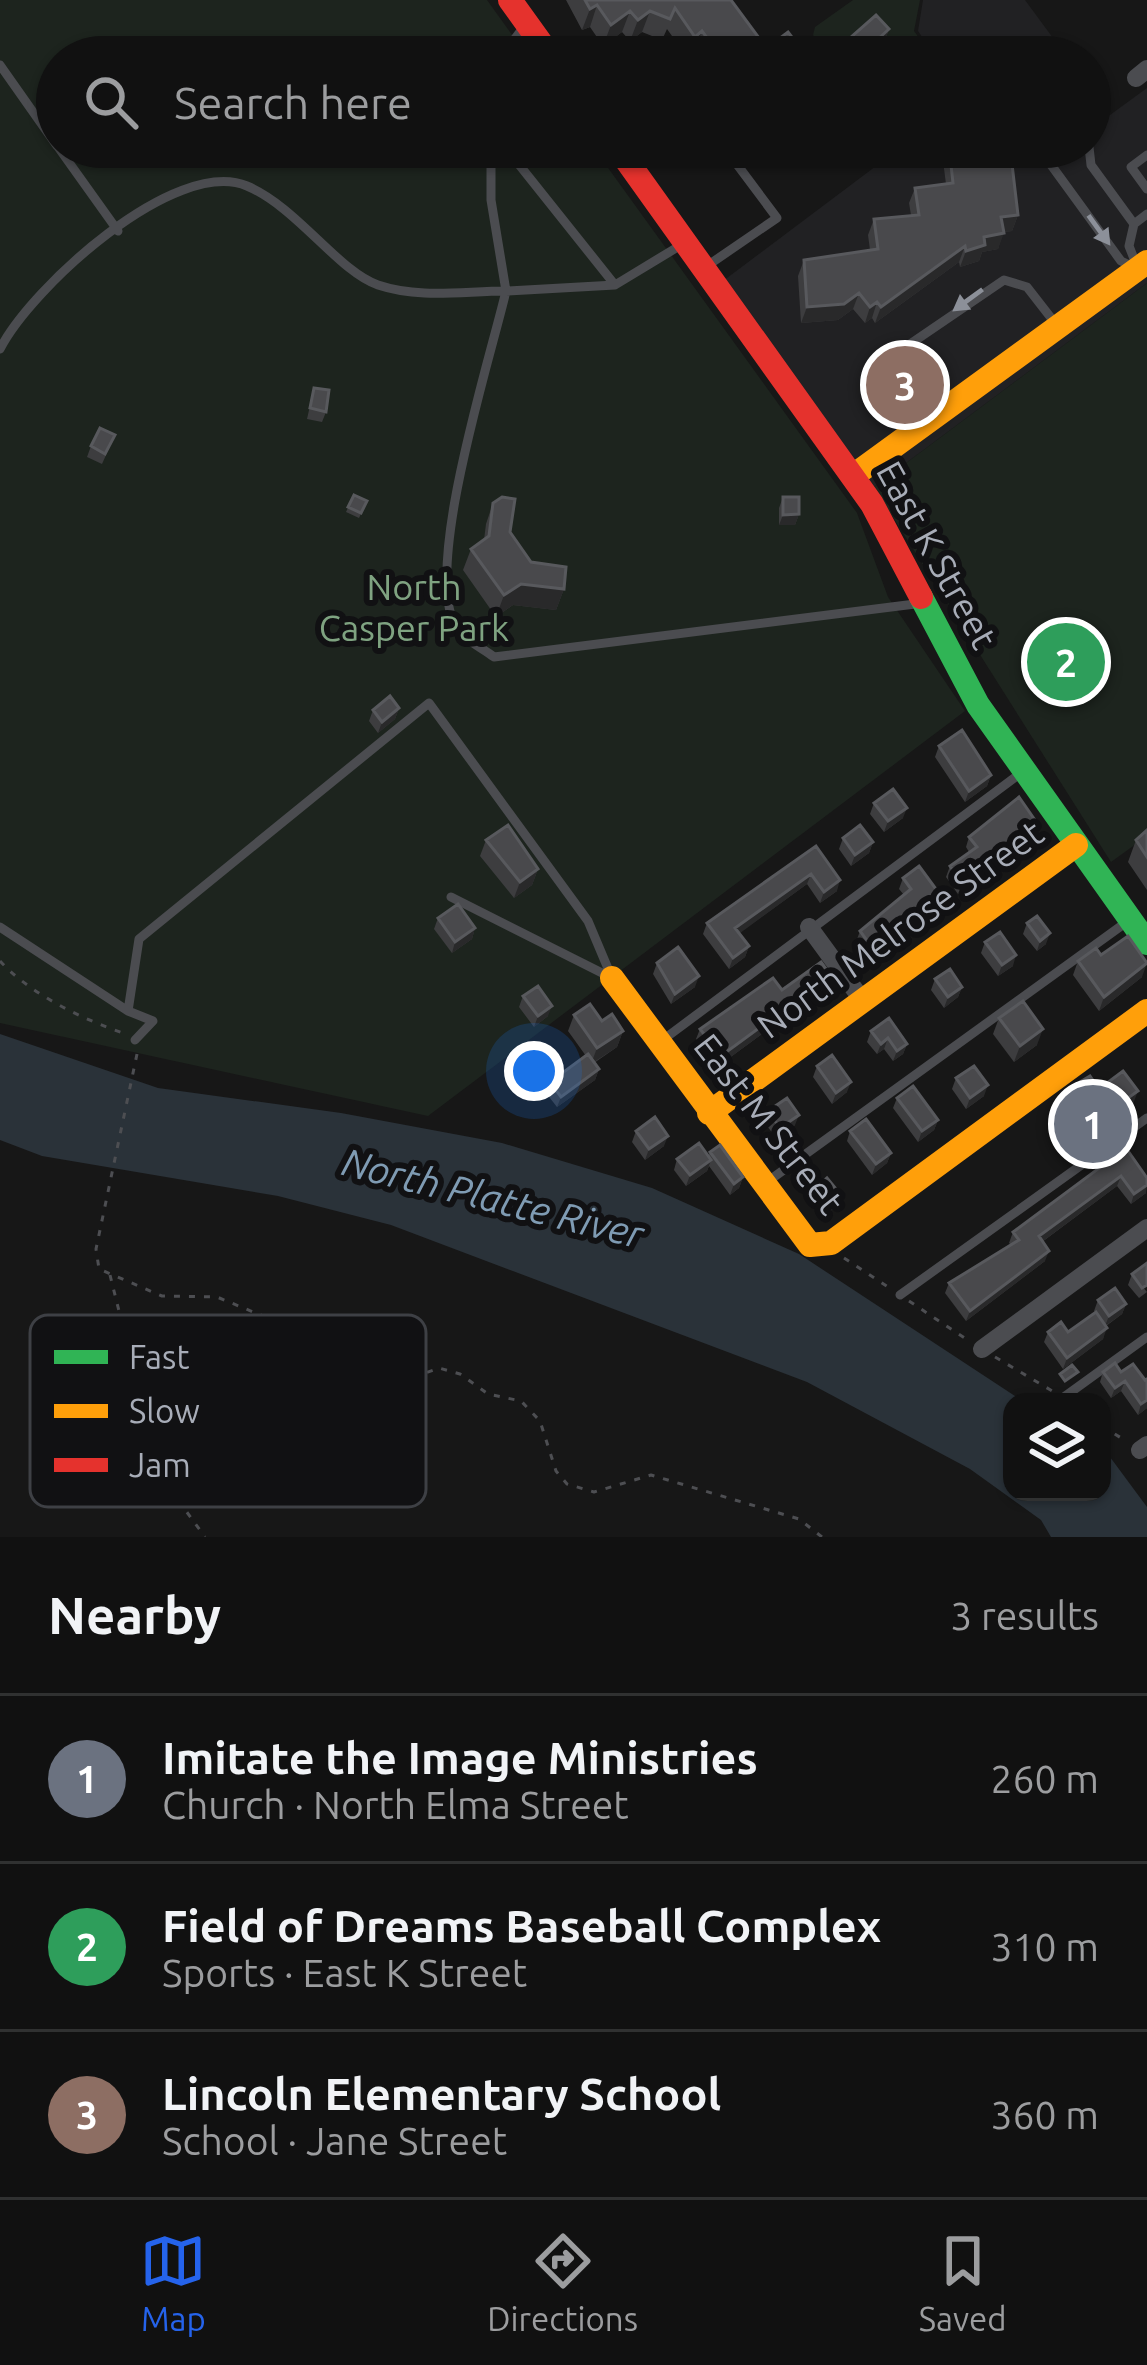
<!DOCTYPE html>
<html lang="en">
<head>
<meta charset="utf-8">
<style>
  body { margin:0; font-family:Ubuntu,sans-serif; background:#1a1a1a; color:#f1f3f6 }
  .controls { position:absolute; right:36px; bottom:36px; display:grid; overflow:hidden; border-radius:24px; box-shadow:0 3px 9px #0004 }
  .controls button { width:108px; height:108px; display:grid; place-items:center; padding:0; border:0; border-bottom:3px solid #303131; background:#111; color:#f1f3f6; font:60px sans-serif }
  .you { position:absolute; left:534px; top:1071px; width:42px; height:42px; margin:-30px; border:9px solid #fff; border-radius:50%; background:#1a73e8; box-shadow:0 0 0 18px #1a73e833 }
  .badge { display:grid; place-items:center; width:78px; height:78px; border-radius:50%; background:#2563eb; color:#fff; font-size:39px; font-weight:700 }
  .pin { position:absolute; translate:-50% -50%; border:6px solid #fff; box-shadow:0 3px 12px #0006 }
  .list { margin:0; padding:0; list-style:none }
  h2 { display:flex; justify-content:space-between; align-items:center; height:156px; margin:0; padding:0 48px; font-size:51px }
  h2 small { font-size:39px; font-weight:400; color:#9c9d9f }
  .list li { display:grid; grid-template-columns:78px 1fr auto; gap:36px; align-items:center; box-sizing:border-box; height:168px; padding:0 48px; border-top:3px solid #303131 }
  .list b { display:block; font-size:45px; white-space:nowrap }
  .list p { margin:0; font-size:39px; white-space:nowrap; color:#9c9d9f }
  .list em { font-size:39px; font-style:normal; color:#9c9d9f }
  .icon { flex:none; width:66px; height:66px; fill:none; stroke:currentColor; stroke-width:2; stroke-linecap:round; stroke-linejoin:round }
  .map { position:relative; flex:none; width:1147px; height:1537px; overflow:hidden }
  .search { position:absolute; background:#111; box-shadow:0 3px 9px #0004; left:36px; right:36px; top:36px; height:132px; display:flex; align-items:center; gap:30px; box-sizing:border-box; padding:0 42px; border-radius:66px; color:#9c9d9f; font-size:45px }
  .sheet { height:660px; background:#111 }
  nav { display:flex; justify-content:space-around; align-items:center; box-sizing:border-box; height:168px; border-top:3px solid #303131; background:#111; font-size:33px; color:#9c9d9f }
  nav a { display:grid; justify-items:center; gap:6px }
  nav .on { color:#2563eb }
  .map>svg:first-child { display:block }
  .built { fill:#212123 }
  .green { fill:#1d241e }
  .water { fill:#2a3239 }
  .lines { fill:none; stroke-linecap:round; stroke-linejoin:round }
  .path { stroke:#4d4e52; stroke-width:3; stroke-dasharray:6 9; stroke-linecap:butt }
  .lane { stroke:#4b4c50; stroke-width:9 }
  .street { stroke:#4b4c50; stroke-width:18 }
  .fast { stroke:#30b455; stroke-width:24 }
  .slow { stroke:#ff9f0a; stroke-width:24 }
  .jam { stroke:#e5322d; stroke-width:24 }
  .wall { fill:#3d3d3f }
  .shaded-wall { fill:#29292a }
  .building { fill:#49494c; stroke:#58595d; stroke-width:3 }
  .oneway { fill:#8c9099 }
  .labels { text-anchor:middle; stroke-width:12; stroke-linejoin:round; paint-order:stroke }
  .street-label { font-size:36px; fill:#a8adb8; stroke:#111113 }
  .park-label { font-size:36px; fill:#7fa381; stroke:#111113 }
  .water-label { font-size:39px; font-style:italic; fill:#7f9bb3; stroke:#111113 }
  .key { fill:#111113; stroke:#3e4045; stroke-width:3 }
  .key-label { font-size:33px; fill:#a8adb8 }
</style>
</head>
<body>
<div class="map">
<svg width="1147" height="1537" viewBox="0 0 1147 1537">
  <rect width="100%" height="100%" fill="#171717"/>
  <path class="built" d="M923,0H1025L1067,57H936L918,31Z
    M1147,88V283L874,487L723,281L896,151L894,147H1090V89L1110,115Z"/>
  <path class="green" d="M0,0H487L528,57H57V147H593L857,513L888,597L965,711L428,1116L0,1023Z
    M853,0H920L914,31L933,57H829L813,35L815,27Z
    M1147,283V836L1111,862L874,487Z"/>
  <path class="water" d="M0,1034L158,1088L341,1113L502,1143L652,1188L799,1254L1024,1402H1012V1492H1102V1452L1110,1457L1147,1507V1537H1051L1041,1520L970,1469L807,1382L391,1225L278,1196L42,1156L0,1140Z"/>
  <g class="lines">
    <path class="path" d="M0,961C30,994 82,1019 123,1033
      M137,1054L96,1249L99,1269L162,1296L217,1297L275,1321L334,1324L351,1334L361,1359L377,1373L406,1380L439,1368L460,1374L488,1394L521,1401L540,1421L556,1471L567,1484L594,1492L651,1475L799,1519L822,1537
      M844,1258L891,1289
      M110,1275L125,1335L128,1386L154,1422L170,1489L205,1537
      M909,1301L966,1339
      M995,1357L1054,1392
      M1102,1426L1126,1441"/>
    <path class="lane" d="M501,57L523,28
      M0,65L57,146
      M58,147L118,231
      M491,147V200L506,291L615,285L681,245
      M505,147L615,285
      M1038,147L1121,261L1138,269L1129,246L1134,224L1147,214
      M1089,147L1091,165L1134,224
      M1147,155L1131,167L1147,189
      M704,268L777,218L724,147
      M0,349C31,288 175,156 247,186C297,207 339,272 378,285C420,299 463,291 506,291C490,360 421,573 457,629C465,640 484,649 494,657L923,603
      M911,433L881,385L883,368L894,355L1004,280L1027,287L1055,323
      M451,897L612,978
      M0,927L128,1011
      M135,1040L153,1021L128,1011L139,939L429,703L588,921L612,978
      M660,1042L1021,773
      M767,1182L1128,921
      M900,1295L1147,1118
      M1064,1397L1147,1337"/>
    <path class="street" d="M1136,78L1147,69
      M809,927L863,1001
      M982,1349L1147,1228
      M1140,1450L1147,1445"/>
    <path class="fast" d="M921,597L978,705L1147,943"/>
    <path class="slow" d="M853,476L1147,262
      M612,978L810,1245L831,1243L1147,1011
      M709,1113L1076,845"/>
    <path class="jam" d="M510,0L551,57
      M617,147L872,504L921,597"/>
  </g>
  <path class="wall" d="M566,0H731L752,57H698L694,53L687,57L667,29L662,40L642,32L630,41L622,32L603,46L590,27L582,30Z
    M889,29L885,40L879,46L881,48L878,57H855L847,48L851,37Z
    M768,47L807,57H764Z
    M948,147H1010L1018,215L1012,231L1003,232L998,249L982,252L979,261L960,267L959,262L875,323L872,318L865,323L853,309L838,320L801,323L798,276L804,260L870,250L868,235L874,219L911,215L909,203L915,188L946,184L943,161Z
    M314,388L326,412L322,422L307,419Z
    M115,435L102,464L87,457L91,446Z
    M354,495L367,501L359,518L346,512Z
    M783,497L799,514L795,525H779V508Z
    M493,503L510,532L531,562L564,589L556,610L513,605L496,617L463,570L471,549L484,540L486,524Z
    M403,622L418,630L411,646L396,638Z
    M399,708L395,719L378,733L369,721L373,710Z
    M939,746L991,775L987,786L965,802L935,757Z
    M874,803L903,818L884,832L870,814Z
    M1147,830V890L1128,862L1136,840Z
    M969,837H1035L958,894L946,877L950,866L969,852L966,847Z
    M843,838L873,842L869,853L851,866L839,849Z
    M486,840L538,869L532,885L514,898L480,856Z
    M816,846L837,891L820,903L807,884L739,933L749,946L745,957L729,969L703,934L707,923Z
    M903,878L940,911L918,927L916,934L872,964L856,942L860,931L904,895L899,889Z
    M438,918L475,928L472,939L452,953L434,929Z
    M1027,923L1046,944L1037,951L1023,934Z
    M985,942L1013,966L998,976L981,953Z
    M1078,961L1142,977L1099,1011L1073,975Z
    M657,963L695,987L671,1004L653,974Z
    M935,979L962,987L958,997L944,1008L931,990Z
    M782,990L830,991L808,1007L804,1003L717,1067L696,1039L700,1029Z
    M523,996L548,1016L534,1027L519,1007Z
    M574,1015L602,1021L623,1031L617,1047L594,1063L599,1069L595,1080L557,1107L546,1093L550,1082L586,1056L568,1031Z
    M999,1018L1037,1045L1014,1062L993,1034Z
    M871,1031L907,1044L903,1054L893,1061L884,1049L877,1054L867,1042Z
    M817,1066L847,1092L832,1104L813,1077Z
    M956,1078L984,1096L966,1109L952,1089Z
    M1080,1082L1099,1089L1130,1112L1076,1150L1062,1130L1070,1109L1074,1106L1073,1104Z
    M897,1098L938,1120L934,1130L918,1142L893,1108Z
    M768,1111L795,1125L777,1139L764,1122Z
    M636,1131L664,1146L645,1160L632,1142Z
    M850,1131L891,1153L887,1163L872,1175L847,1141Z
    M1126,1148L1146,1193L1131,1204L1117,1186L1042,1242L1045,1261L966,1321L945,1293L949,1283L1011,1245L1009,1243L1013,1232Z
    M710,1152L743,1177L739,1188L730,1195L709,1166L707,1171L686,1186L674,1170L677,1159L708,1157Z
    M812,1191L841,1195L837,1205L823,1218L809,1201Z
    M1132,1274L1147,1292L1139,1298L1128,1285Z
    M1098,1300L1126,1304L1122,1314L1106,1326L1103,1339L1063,1369L1044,1342L1048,1332H1068L1096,1313L1094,1311Z
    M1103,1372H1121L1145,1380L1147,1408L1138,1415L1121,1391L1111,1398L1100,1382Z"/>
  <path class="shaded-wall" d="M597,5L590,27L582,30L590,9Z
    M630,11L622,32L603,46L611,25Z
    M650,11L642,32L630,41L638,20Z
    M889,29L885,40L872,52L876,41Z
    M702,31L694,53L688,57L695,37Z
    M759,38L752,57H734Z
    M1018,215L1012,231L995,233L1001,217Z
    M1004,233L998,249L982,252L979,261L960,267L966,251L984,237Z
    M965,246L959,262L875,323L881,307Z
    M859,293L853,309L838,320L801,323L807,307Z
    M877,302L872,318L865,323L870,307Z
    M799,514L795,525H779L783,515Z
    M521,584L564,589L556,610L513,605L496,617L504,595Z
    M399,708L395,719L378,733L382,722Z
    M991,775L987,786L965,802L969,791Z
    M907,808L903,818L884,832L888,821Z
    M1039,826L1035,837L958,894L962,883Z
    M873,842L869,853L851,866L855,855Z
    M538,869L532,885L514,898L520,882Z
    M811,874L807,884L732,939L735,928Z
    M840,880L837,891L820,903L824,892Z
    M944,900L940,911L918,927L916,934L872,964L876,953Z
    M475,928L472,939L452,953L455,942Z
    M1050,933L1046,944L1037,951L1040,941Z
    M749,946L745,957L729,969L733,958Z
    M1016,955L1013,966L998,976L1002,965Z
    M1147,963L1142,977L1099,1011L1104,997Z
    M699,976L695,987L671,1004L675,994Z
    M834,980L830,991L808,1007L811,996Z
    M962,987L958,997L944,1008L948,997Z
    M808,992L804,1003L717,1067L721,1056Z
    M552,1006L548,1016L534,1027L538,1016Z
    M1043,1029L1037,1045L1014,1062L1020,1046Z
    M623,1031L617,1047L591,1064L597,1048Z
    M888,1038L884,1049L877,1054L881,1044Z
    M907,1044L903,1054L893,1061L897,1051Z
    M599,1069L595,1080L557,1107L561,1097Z
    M851,1082L847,1092L832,1104L836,1093Z
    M988,1085L984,1096L966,1109L970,1098Z
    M1138,1091L1130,1112L1076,1150L1084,1129Z
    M799,1115L795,1125L777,1139L780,1128Z
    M938,1120L934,1130L918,1142L922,1131Z
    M668,1136L664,1146L645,1160L649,1149Z
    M891,1153L887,1163L872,1175L876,1164Z
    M711,1160L707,1171L686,1186L690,1175Z
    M1121,1176L1117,1186L1035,1247L1039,1236Z
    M743,1177L739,1188L730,1195L734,1184Z
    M1147,1185L1146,1193L1131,1204L1134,1194Z
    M841,1195L837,1205L823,1218L827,1207Z
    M1049,1251L1045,1261L966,1321L970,1311Z
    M1126,1304L1122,1314L1105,1326L1109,1316Z
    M1107,1328L1103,1339L1063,1369L1067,1358Z
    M1125,1381L1121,1391L1111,1398L1115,1388Z
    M1147,1400V1408L1138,1415L1141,1404Z"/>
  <path class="building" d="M585,0H731L759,38L734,57H721L702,31L695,37L675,8L670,19L650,11L638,20L630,11L611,25L597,5L590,9Z
    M876,15L889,29L876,41L881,48L869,57L851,37Z
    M788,32L807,57H775L768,47Z
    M949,147H1010L1018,215L1001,217L1004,233L984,237L985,245L966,251L965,246L881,307L877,302L870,307L859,293L844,304L807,307L804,260L878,249L874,219L919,215L915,188L953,183Z
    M314,388L329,390L326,412L310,408Z
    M100,428L115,435L105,454L91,446Z
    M354,495L367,501L361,513L348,507Z
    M502,497L515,499L510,532L531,562L566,567L564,589L521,584L504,595L471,549L489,536L493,503Z
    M783,497H799V514L783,515Z
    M403,622L418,630L413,641L398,633Z
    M390,696L399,708L382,722L373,710Z
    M962,730L991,775L969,791L939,746Z
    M893,789L907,808L888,821L874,803Z
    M1019,797L1039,826L962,883L950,866L977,847L969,837Z
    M508,825L538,869L520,882L486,840Z
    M860,825L873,842L855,855L843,838Z
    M1147,830V857L1136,840Z
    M816,846L840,880L824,892L811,874L735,928L749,946L733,958L707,923Z
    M919,866L944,900L917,920L920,923L876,953L860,931L911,889L903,878Z
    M458,904L475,928L455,942L438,918Z
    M1037,916L1050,933L1040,941L1027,923Z
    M1000,932L1016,955L1002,965L985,942Z
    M1128,936L1147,963L1104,997L1078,961L1096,948L1101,955Z
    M678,947L699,976L675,994L657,963Z
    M821,962L834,980L811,996L808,992L721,1056L700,1029L773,978L782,990Z
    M950,969L962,987L948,997L935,979Z
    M538,986L552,1006L538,1016L523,996Z
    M1023,1001L1043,1029L1020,1046L999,1018Z
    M590,1004L602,1021L612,1014L623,1031L597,1048L574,1015Z
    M889,1018L907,1044L897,1051L888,1038L881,1044L871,1031Z
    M588,1054L599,1069L561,1097L550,1082Z
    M832,1055L851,1082L836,1093L817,1066Z
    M974,1066L988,1085L970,1098L956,1078Z
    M1123,1071L1138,1091L1084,1129L1070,1109L1089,1095L1080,1082L1090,1076L1099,1089Z
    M913,1086L938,1120L922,1131L897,1098Z
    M787,1098L799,1115L780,1128L768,1111Z
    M655,1117L668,1136L649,1149L636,1131Z
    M866,1119L891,1153L876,1164L850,1131Z
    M699,1143L711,1160L690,1175L677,1159Z
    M720,1145L743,1177L734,1184L710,1152Z
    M1126,1148L1147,1178V1185L1134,1194L1121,1176L1039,1236L1049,1251L970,1311L949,1283L1019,1240L1013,1232Z
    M827,1178L841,1195L827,1207L812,1191Z
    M1147,1263V1285L1142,1288L1132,1274Z
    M1115,1288L1126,1304L1109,1316L1098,1300Z
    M1096,1312L1107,1328L1067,1358L1048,1332L1061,1322L1068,1332Z
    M1115,1363L1121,1372L1133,1364L1145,1380L1147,1379V1400L1141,1404L1125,1381L1115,1388L1103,1372Z
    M1072,1365L1078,1372L1065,1381L1060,1374Z"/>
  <defs><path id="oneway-solid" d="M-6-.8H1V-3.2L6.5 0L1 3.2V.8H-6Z" transform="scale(3)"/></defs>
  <g class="oneway">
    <use href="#oneway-solid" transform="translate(1099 230) rotate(54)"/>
    <use href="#oneway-solid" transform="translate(968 300) rotate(144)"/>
  </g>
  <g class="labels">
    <g class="street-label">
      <text transform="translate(937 555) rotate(61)" y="13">East K Street</text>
      <text transform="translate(900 929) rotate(-36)" y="13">North Melrose Street</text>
      <text transform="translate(769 1124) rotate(52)" y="13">East M Street</text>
    </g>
    <g class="park-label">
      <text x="414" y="600">North<tspan x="414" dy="41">Casper Park</tspan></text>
    </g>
    <g class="water-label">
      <text transform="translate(493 1198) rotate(14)" y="14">North Platte River</text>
    </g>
  </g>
  <rect x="30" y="1315" width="396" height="192" rx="18" class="key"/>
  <rect x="54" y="1350" width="54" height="14" fill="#30b455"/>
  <rect x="54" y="1404" width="54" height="14" fill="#ff9f0a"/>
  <rect x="54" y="1458" width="54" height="14" fill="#e5322d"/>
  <g class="key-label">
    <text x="129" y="1369">Fast</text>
    <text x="129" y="1423">Slow</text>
    <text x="129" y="1477">Jam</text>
  </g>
</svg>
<div class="controls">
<button><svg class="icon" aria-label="layers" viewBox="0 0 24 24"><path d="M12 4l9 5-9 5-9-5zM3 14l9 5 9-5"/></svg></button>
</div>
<div class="you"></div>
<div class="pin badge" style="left:1093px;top:1124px;background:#6b7280">1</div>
<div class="pin badge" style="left:1066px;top:662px;background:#2e9e5b">2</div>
<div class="pin badge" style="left:905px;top:385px;background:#8d6e63">3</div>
<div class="search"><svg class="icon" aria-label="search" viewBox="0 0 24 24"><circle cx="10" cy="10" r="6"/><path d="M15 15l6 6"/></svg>Search here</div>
</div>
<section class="sheet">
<h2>Nearby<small>3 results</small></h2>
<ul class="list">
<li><span class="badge" style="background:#6b7280">1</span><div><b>Imitate the Image Ministries</b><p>Church · North Elma Street</p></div><em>260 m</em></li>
<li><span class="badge" style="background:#2e9e5b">2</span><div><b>Field of Dreams Baseball Complex</b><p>Sports · East K Street</p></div><em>310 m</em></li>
<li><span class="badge" style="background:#8d6e63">3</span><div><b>Lincoln Elementary School</b><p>School · Jane Street</p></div><em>360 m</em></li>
</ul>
</section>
<nav>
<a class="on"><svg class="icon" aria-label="map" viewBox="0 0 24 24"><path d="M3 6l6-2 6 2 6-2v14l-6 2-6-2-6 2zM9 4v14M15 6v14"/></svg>Map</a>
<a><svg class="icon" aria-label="directions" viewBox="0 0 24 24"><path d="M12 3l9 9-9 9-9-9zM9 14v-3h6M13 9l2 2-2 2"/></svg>Directions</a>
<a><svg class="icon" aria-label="saved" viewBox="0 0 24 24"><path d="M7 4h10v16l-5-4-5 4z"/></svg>Saved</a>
</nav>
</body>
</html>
